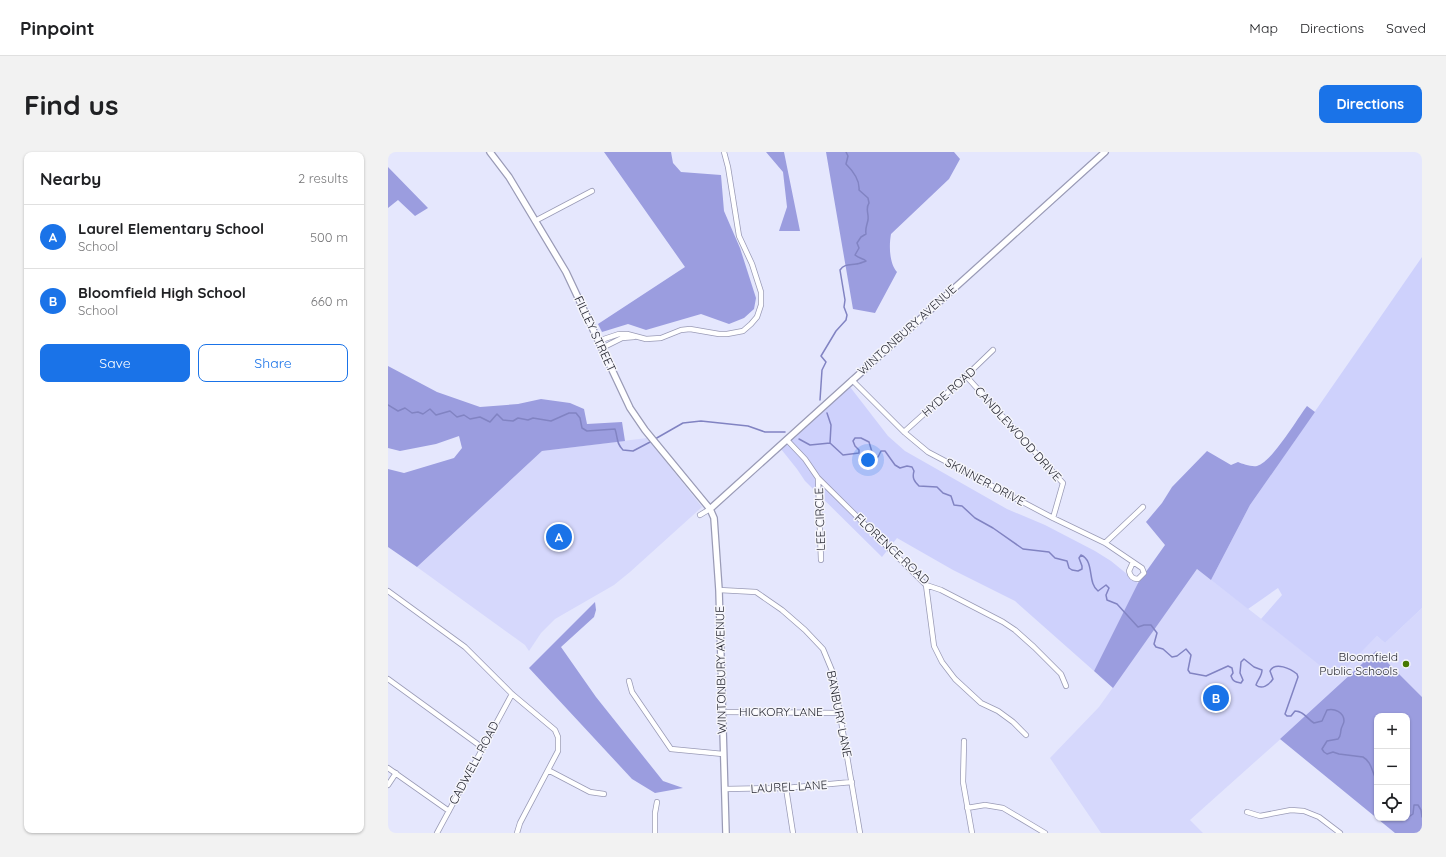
<!DOCTYPE html>
<html lang="en">
<head>
<meta charset="utf-8">
<style>
  body { margin:0; font-family:Quicksand,sans-serif; background:#f2f2f2; color:#202124 }
  .controls { position:absolute; right:12px; bottom:12px; display:grid; overflow:hidden; border-radius:8px; box-shadow:0 1px 3px #0004 }
  .controls button { width:36px; height:36px; display:grid; place-items:center; padding:0; border:0; border-bottom:1px solid #e0e0e0; background:#fff; color:#202124; font:20px sans-serif }
  .you { position:absolute; left:480px; top:308px; width:14px; height:14px; margin:-10px; border:3px solid #fff; border-radius:50%; background:#1a73e8; box-shadow:0 0 0 6px #1a73e833 }
  .badge { display:grid; place-items:center; width:26px; height:26px; border-radius:50%; background:#1a73e8; color:#fff; font-size:13px; font-weight:700 }
  .pin { position:absolute; translate:-50% -50%; border:2px solid #fff; box-shadow:0 1px 4px #0006 }
  .list { margin:0; padding:0; list-style:none }
  h2 { display:flex; justify-content:space-between; align-items:center; height:52px; margin:0; padding:0 16px; font-size:17px }
  h2 small { font-size:13px; font-weight:400; color:#757577 }
  .list li { display:grid; grid-template-columns:26px 1fr auto; gap:12px; align-items:center; box-sizing:border-box; height:64px; padding:0 16px; border-top:1px solid #e0e0e0 }
  .list b { display:block; font-size:15px; white-space:nowrap }
  .list p { margin:0; font-size:13px; white-space:nowrap; color:#757577 }
  .list em { font-size:13px; font-style:normal; color:#757577 }
  .actions { display:flex; gap:8px; padding:12px 16px }
  .actions a { flex:1; padding:9px 0; border:1px solid #1a73e8; border-radius:8px; text-align:center; font-size:14px; color:#1a73e8 }
  .actions .main { background:#1a73e8; color:#fff }
  .icon { flex:none; width:22px; height:22px; fill:none; stroke:currentColor; stroke-width:2; stroke-linecap:round; stroke-linejoin:round }
  .map { position:relative; flex:none; width:1034px; height:681px; overflow:hidden; border-radius:8px }
  header { display:flex; align-items:center; gap:24px; box-sizing:border-box; height:56px; padding:0 20px; background:#fff; border-bottom:1px solid #e0e0e0 }
  header strong { font-size:19px }
  nav { display:flex; gap:22px; margin-inline-start:auto; font-size:14px }
  .intro { display:flex; align-items:center; justify-content:space-between; box-sizing:border-box; height:96px; padding:0 24px }
  h1 { margin:0; font-size:28px }
  .button { padding:10px 18px; border-radius:8px; background:#1a73e8; color:#fff; font-size:14px; font-weight:700 }
  main { display:flex; gap:24px; padding:0 24px }
  aside { flex:1; background:#fff; border-radius:8px; box-shadow:0 1px 3px #0004 }
  .map>svg:first-child { display:block }
  .built { fill:#d6d8fc }
  .green { fill:#ced1fc }
  .forest { fill:#9b9ddf; fill-rule:evenodd }
  .lines { fill:none; stroke-linecap:round; stroke-linejoin:round }
  .stream { stroke:#8183c2; stroke-width:1.5 }
  .minor-casing { stroke:#9a9bb6; stroke-width:6 }
  .tertiary-casing { stroke:#9a9bb6; stroke-width:8 }
  .minor { stroke:#fff; stroke-width:4.5 }
  .tertiary { stroke:#fff; stroke-width:5.5 }
  .poi-dot { fill:#467800; stroke:#f5f5fb; stroke-width:1.5 }
  .labels { text-anchor:middle; stroke-width:3; stroke-linejoin:round; paint-order:stroke }
  .street-label { font-size:12px; fill:#292a34; stroke:#f5f5fb }
  .poi-label { font-size:12px; fill:#292a34; stroke:#f5f5fb; text-anchor:end }
</style>
</head>
<body>
<header>
<strong>Pinpoint</strong>
<nav><a>Map</a><a>Directions</a><a>Saved</a></nav>
</header>
<div class="intro"><h1>Find us</h1><a class="button">Directions</a></div>
<main>
<aside>
<h2>Nearby<small>2 results</small></h2>
<ul class="list">
<li><span class="badge">A</span><div><b>Laurel Elementary School</b><p>School</p></div><em>500 m</em></li>
<li><span class="badge">B</span><div><b>Bloomfield High School</b><p>School</p></div><em>660 m</em></li>
</ul>
<div class="actions"><a class="main">Save</a><a>Share</a></div>
</aside>
<div class="map">
<svg width="1034" height="681" viewBox="0 0 1034 681">
  <rect width="100%" height="100%" fill="#e5e7fd"/>
  <path class="built" d="M259,286L314,355L242,420L226,433L167,467L153,481L141,499L137,493L29,415L154,299Z
    M809,417L948,525L989,484L997,491L1034,456V545L988,499L954,532L802,668L815,681H713L662,606L711,555Z"/>
  <path class="green" d="M1034,105V456L997,491L989,484L948,526L873,467L894,443L890,436L860,457L823,428L862,353Z
    M459,231L500,284L517,299L619,357L657,373L707,399L723,409L750,431L706,519L627,449L565,418L509,386L494,405L417,329L409,317L389,292Z"/>
  <path class="forest" d="M216,0H283L285,11L293,20L333,23L336,59L352,96L368,146L366,157L356,166L341,172L313,162L258,178L240,172L214,180L210,172L297,115Z
    M378,0H396L412,79H391L399,55L395,20Z
    M438,0H566L572,7L561,27L503,82C501,93 501,111 509,120L487,161L465,157Z
    M0,15L40,56L27,64L10,48L0,56Z
    M0,214L49,240L92,255L130,252L153,247L182,251L196,257L199,272L234,270L237,289L154,299L29,415L0,395V317L16,321L66,306L74,296L71,284L48,292L12,299L0,296Z
    M919,254L927,260L862,353L823,428L809,417L725,536L706,519L750,431L777,393L758,370L774,351L784,335L819,299L843,313L850,310C855,312 863,315 869,314C884,310 909,267 919,254Z
    M207,450L208,458L206,465L173,495L208,545L275,629L295,636L267,641L244,627L141,516Z
    M988,499L1034,545V681H1007L892,587ZM989,564H1019V666H989Z"/>
  <g class="lines">
    <path class="stream" d="M432,248L434,218L438,210L433,204L448,179L458,168L459,163L456,155L457,148L452,118C456,112 461,113 468,112C471,112 475,110 478,109C475,106 472,107 467,103L471,96L469,91L473,85L478,82C477,76 479,73 480,68C481,61 477,57 481,51L480,46L471,38C472,28 465,19 458,12L460,4L458,0
      M0,253L10,259L17,256L24,261L30,260L35,262L42,257L48,263L62,259L69,265L76,263L82,267L92,265L102,270L109,262L115,268L125,269L130,266L140,268L145,266L163,269L181,261H188L192,266L194,276L199,279L227,277C230,286 228,291 235,298L245,299L264,289
      M439,261L443,273L442,291
      M267,287L295,271L313,269L360,274L377,280H397
      M411,287L422,293L442,291L455,303L471,301V298L467,294L465,289L467,286H473L481,290L484,300L487,305H490L493,299H497L507,313L512,316L519,314L524,315L526,319C524,326 526,329 531,334L549,335L555,341L563,344L566,353L574,354L587,366L605,376L635,397L661,400L667,406L679,409L681,416L684,418L690,419L694,417V414L691,406L693,403C707,409 699,431 710,439L718,433L721,436L718,443L719,448L729,452L750,475L756,473H763L769,481L766,492L768,495L775,497L784,505L789,504L798,497L803,503L800,518L802,521L818,524L840,514L844,516L845,521L843,524C845,530 848,530 853,531L855,528L852,521L853,510L856,507L866,515L874,518C874,524 870,527 868,533C874,538 881,533 885,527L882,519C887,509 903,517 909,522L910,525L897,562L899,564H903L907,559C916,559 919,567 926,571L934,569L939,558C946,556 956,560 956,569C956,572 953,575 953,578C952,583 953,584 950,587L939,589L934,597L936,600L939,602L945,600L951,602L975,605C984,610 984,621 989,629
      M1019,664H1022L1025,662L1026,653H1030L1033,658L1034,665"/>
    <g class="minor-casing">
      <path id="minor" d="M147,69L204,39
        M210,189L231,182H239L258,187L273,186L293,178L302,177L331,182H339L355,179L363,172L369,165L373,153V140L364,112L351,84L340,15L336,0
        M214,196L234,186L246,185
        M578,224L675,331L665,366
        M464,228L516,280L540,300L665,366L717,391L754,416L756,421L750,427C745,427 742,424 741,419L745,410
        M516,280L578,224L605,198
        M399,288L417,307L430,326L538,433L553,438L615,470L627,478L646,495L673,522L678,534
        M430,326L433,408
        M312,363L322,357
        M717,391L755,355
        M538,433L546,494L554,510L567,527L593,551L610,559L625,570L638,583
        M331,438L368,440L394,458L417,478L435,497L445,521L472,681
        M0,439L77,495L124,542L167,578L170,585V599L132,671L129,681
        M0,527L95,596
        M241,529L244,540L283,597L335,602
        M334,560L452,561
        M576,589L575,630L584,681
        M0,616L61,659
        M160,618L202,640L216,642
        M0,633L8,621
        M398,636L405,681
        M337,637L398,636L464,630
        M579,656L597,653L615,656L657,681
        M859,660L872,664L903,658L916,659L931,665L952,681
        M49,681L124,542
        M267,681V661L269,650"/>
    </g>
    <g class="tertiary-casing">
      <path id="tertiary" d="M102,0L121,25L178,120L242,256L257,278L322,357L326,366L331,438L338,681
        M322,357L717,0"/>
    </g>
    <use href="#minor" class="minor"/>
    <use href="#tertiary" class="tertiary"/>
  </g>
  <circle class="poi-dot" cx="1018" cy="512" r="4"/>
  <g class="labels">
    <g class="street-label">
      <text transform="translate(519 178) rotate(-42)" y="4">WINTONBURY AVENUE</text>
      <text transform="translate(207 182) rotate(65)" y="4">FILLEY STREET</text>
      <text transform="translate(561 240) rotate(-42)" y="4">HYDE ROAD</text>
      <text transform="translate(630 282) rotate(48)" y="4">CANDLEWOOD DRIVE</text>
      <text transform="translate(597 330) rotate(28)" y="4">SKINNER DRIVE</text>
      <text transform="translate(432 367) rotate(-92)" y="4">LEE CIRCLE</text>
      <text transform="translate(504 397) rotate(43)" y="4">FLORENCE ROAD</text>
      <text transform="translate(333 518) rotate(-91)" y="4">WINTONBURY AVENUE</text>
      <text x="393" y="564">HICKORY LANE</text>
      <text transform="translate(451 562) rotate(79)" y="4">BANBURY LANE</text>
      <text transform="translate(86 611) rotate(-62)" y="4">CADWELL ROAD</text>
      <text transform="translate(401 635) rotate(-3)" y="4">LAUREL LANE</text>
    </g>
    <g class="poi-label">
      <text x="1010" y="509">Bloomfield<tspan x="1010" dy="14">Public Schools</tspan></text>
    </g>
  </g>
</svg>
<div class="controls">
<button>+</button>
<button>−</button>
<button><svg class="icon" aria-label="locate" viewBox="0 0 24 24"><circle cx="12" cy="12" r="6"/><path d="M12 2v4M12 18v4M2 12h4M18 12h4"/></svg></button>
</div>
<div class="you"></div>
<div class="pin badge" style="left:171px;top:385px">A</div>
<div class="pin badge" style="left:828px;top:546px">B</div>
</div>
</main>
</body>
</html>
